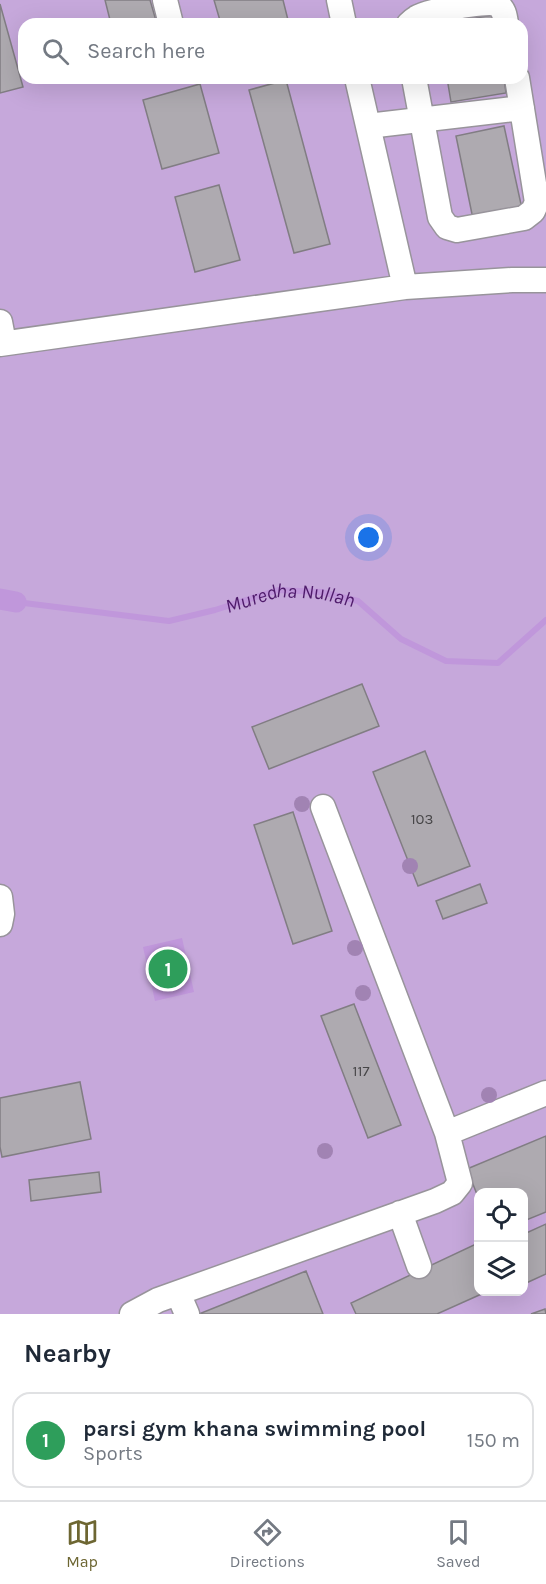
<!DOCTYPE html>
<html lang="en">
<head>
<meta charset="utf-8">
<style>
  body { margin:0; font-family:Karla,sans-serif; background:#f6f6f7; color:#1f2937 }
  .controls { position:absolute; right:18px; bottom:18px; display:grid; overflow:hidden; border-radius:12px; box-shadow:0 6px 24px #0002 }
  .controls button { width:54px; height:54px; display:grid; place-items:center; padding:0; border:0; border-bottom:2px solid #e0e1e3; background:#fff; color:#1f2937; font:30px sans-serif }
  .you { position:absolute; left:369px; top:538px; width:21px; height:21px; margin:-15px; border:4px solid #fff; border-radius:50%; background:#1a73e8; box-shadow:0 0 0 9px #1a73e833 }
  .badge { display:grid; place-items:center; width:39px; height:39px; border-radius:50%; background:#6d6632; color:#fff; font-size:20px; font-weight:700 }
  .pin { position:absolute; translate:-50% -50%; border:3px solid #fff; box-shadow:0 2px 6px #0006 }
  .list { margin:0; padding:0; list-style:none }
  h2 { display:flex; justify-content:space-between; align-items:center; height:78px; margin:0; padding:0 24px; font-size:26px }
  h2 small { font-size:20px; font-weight:400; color:#747a83 }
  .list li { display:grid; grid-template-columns:39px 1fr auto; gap:18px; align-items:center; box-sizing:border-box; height:96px; margin:0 12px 12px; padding:0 12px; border:2px solid #e0e1e3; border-radius:18px }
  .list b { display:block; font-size:22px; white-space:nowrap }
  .list p { margin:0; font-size:20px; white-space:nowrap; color:#747a83 }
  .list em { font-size:20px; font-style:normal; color:#747a83 }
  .icon { flex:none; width:33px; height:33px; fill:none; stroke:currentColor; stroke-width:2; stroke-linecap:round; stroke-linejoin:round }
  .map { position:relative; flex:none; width:546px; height:1314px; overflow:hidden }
  .search { position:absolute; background:#fff; box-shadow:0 6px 24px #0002; left:18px; right:18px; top:18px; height:66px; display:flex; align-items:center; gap:15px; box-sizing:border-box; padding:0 21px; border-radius:18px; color:#747a83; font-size:22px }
  .sheet { height:186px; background:#fff }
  nav { display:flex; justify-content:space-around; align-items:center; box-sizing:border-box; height:84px; border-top:2px solid #e0e1e3; background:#fff; font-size:16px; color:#747a83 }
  nav a { display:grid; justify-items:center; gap:3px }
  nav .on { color:#6d6632 }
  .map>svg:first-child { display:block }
  .green { fill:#c6a8db; fill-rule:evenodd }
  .water { fill:#c097db }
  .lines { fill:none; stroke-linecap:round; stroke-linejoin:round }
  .stream { stroke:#c097db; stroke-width:6 }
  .canal { stroke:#c097db; stroke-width:21 }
  .building { fill:#aeaab0; stroke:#817d83; stroke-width:1.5 }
  .minor-casing { stroke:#98949b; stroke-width:27 }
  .minor { stroke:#fff; stroke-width:24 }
  .tree { fill:#a183b3 }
  .labels { text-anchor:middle; stroke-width:6; stroke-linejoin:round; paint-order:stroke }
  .number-label { font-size:15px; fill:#474648 }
  .water-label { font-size:20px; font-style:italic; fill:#4e1a6a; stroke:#e7e3ea }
</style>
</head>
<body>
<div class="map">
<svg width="546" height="1314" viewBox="0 0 546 1314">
  <rect width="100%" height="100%" fill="#e7e3ea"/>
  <path class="green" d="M0,0H546V1314H0ZM24,24H522V78H24ZM478,1192H524V1292H478Z"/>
  <path class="water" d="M182,938L194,992L155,1001L143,947Z"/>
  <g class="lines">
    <path class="stream" id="s1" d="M16,602L169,621L215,610L278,590L321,592L358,601L401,639L446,661L498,663L546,620"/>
    <path class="canal" d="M0,599L16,602"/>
  </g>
  <path class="building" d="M105,0H150L157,24H111Z
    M214,0H283L289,24H221Z
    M0,4L23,87L0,93Z
    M493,15L495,24H440Z
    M447,78H504L506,93L451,102Z
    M286,80L330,244L294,253L249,90Z
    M200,84L219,153L162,169L143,100Z
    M504,126L522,209L473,219L456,136Z
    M219,185L240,260L195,272L175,197Z
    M362,684L379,726L269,769L252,727Z
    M425,751L470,866L418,886L373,772Z
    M293,812L332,931L293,944L254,825Z
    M480,884L487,903L443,919L436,901Z
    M354,1004L401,1125L368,1138L321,1016Z
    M80,1082L91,1139L2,1157L0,1147V1098Z
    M546,1136V1212L524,1221V1192H478V1197L467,1169Z
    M99,1172L101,1192L31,1201L29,1180Z
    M546,1224V1274L524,1284V1234Z
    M476,1244L478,1250V1292H486L437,1314H356L351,1303Z
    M306,1271L323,1314H199Z
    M545,1309L546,1314H531Z"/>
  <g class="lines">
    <g class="minor-casing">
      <path id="minor" d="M165,0L171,24
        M339,0L344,24
        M409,24C410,23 415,18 416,18C428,11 485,0 496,4C504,8 505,16 506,24
        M357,78L405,287
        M414,78L440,217L447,227L457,230L524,218L533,211L537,202L517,78
        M368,126L522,108
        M0,322L4,343
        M0,344L405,287L512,280H546
        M0,897L2,914L0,924
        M447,1133L546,1093
        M400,1213L419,1266
        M178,1293L187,1314
        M132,1314L158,1300L435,1201L452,1193L460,1183L447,1133L323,807"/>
    </g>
    <use href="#minor" class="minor"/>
  </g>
  <g class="tree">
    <circle cx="302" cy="804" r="8"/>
    <circle cx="410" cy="866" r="8"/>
    <circle cx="355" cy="948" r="8"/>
    <circle cx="363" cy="993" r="8"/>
    <circle cx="489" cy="1095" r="8"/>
    <circle cx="325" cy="1151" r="8"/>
  </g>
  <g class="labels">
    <g class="number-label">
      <text x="422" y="824">103</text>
      <text x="361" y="1076">117</text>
    </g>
    <g class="water-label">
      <text dy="7" stroke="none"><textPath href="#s1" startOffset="279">Muredha Nullah</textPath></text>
    </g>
  </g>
</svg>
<div class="controls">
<button><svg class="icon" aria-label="locate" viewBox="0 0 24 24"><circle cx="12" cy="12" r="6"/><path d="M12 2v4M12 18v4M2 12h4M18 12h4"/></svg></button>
<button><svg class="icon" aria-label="layers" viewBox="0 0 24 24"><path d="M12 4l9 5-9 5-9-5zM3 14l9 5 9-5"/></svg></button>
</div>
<div class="you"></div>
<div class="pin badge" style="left:168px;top:969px;background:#2e9e5b">1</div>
<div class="search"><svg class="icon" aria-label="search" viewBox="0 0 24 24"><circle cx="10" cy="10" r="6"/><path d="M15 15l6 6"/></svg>Search here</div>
</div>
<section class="sheet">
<h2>Nearby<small></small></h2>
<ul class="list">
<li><span class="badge" style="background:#2e9e5b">1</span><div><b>parsi gym khana swimming pool</b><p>Sports</p></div><em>150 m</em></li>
</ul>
</section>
<nav>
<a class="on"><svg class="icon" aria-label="map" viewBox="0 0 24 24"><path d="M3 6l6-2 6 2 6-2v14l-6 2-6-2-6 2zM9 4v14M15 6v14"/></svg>Map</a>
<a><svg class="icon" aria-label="directions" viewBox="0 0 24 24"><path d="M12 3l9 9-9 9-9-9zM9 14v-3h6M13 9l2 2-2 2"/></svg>Directions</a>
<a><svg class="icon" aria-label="saved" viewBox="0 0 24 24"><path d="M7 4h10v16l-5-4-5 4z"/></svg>Saved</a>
</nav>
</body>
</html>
